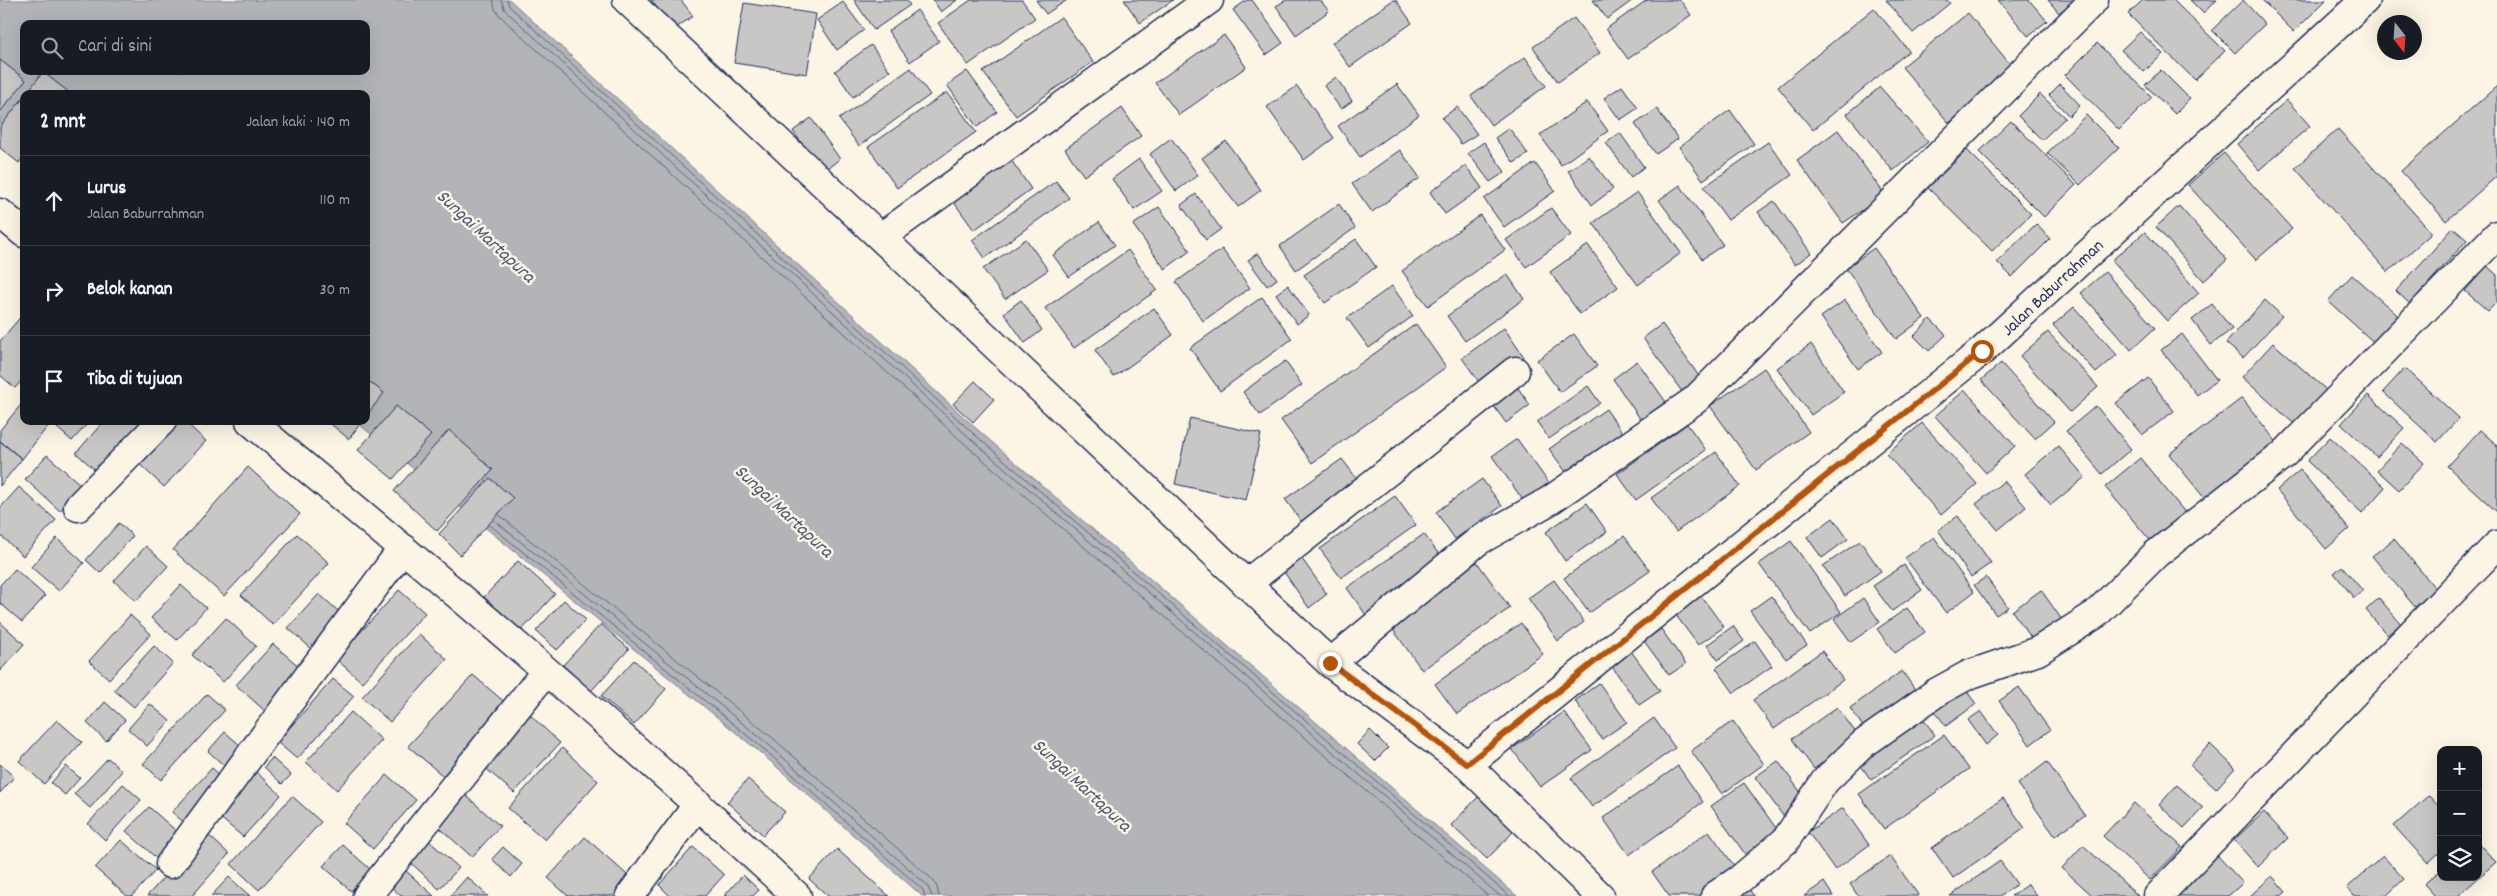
<!DOCTYPE html>
<html lang="id">
<head>
<meta charset="utf-8">
<style>
  body { margin:0; font-family:Dekko,sans-serif; background:#20242c; color:#f1f3f6 }
  .controls { position:absolute; right:15px; bottom:15px; display:grid; overflow:hidden; border-radius:10px; box-shadow:0 5px 20px #0002 }
  .controls button { width:45px; height:45px; display:grid; place-items:center; padding:0; border:0; border-bottom:1px solid #363941; background:#171b24; color:#f1f3f6; font:25px sans-serif }
  .compass { position:absolute; left:2377px; top:15px; width:45px; height:45px; border-radius:50%; background:#171b24; box-shadow:0 5px 20px #0002; rotate:163deg }
  .stop { position:absolute; width:15px; height:15px; margin:-11px; border:4px solid #b45309; border-radius:50%; background:#fff }
  .stop.end { background:#b45309; border-color:#fff; box-shadow:0 1px 5px #0008 }
  .list { margin:0; padding:0; list-style:none }
  h2 { display:flex; justify-content:space-between; align-items:center; height:65px; margin:0; padding:0 20px; font-size:21px }
  h2 small { font-size:16px; font-weight:400; color:#9ea1a6 }
  .list li { display:grid; grid-template-columns:32px 1fr auto; gap:15px; align-items:center; box-sizing:border-box; height:90px; padding:0 20px; border-top:1px solid #363941 }
  .list b { display:block; font-size:19px; white-space:nowrap }
  .list p { margin:0; font-size:16px; white-space:nowrap; color:#9ea1a6 }
  .list em { font-size:16px; font-style:normal; color:#9ea1a6 }
  .icon { flex:none; width:28px; height:28px; fill:none; stroke:currentColor; stroke-width:2; stroke-linecap:round; stroke-linejoin:round }
  .map { position:relative; flex:none; width:2497px; height:896px; overflow:hidden }
  .search { position:absolute; background:#171b24; box-shadow:0 5px 20px #0002; left:20px; top:20px; width:350px; height:55px; display:flex; align-items:center; gap:12px; box-sizing:border-box; padding:0 18px; border-radius:10px; color:#9ea1a6; font-size:19px }
  .panel { position:absolute; background:#171b24; box-shadow:0 5px 20px #0002; left:20px; top:90px; width:350px; height:335px; border-radius:10px }
  .map>svg:first-child { display:block }
  .water { fill:#b2b4b8; stroke:#767f94; fill-rule:evenodd }
  .lines { fill:none; stroke-linecap:round; stroke-linejoin:round }
  .shore { stroke:#576482; stroke-width:1 }
  .building { fill:#c8c7c6; stroke:#1b2f5e }
  .minor-casing { stroke:#1b2f5e; stroke-width:31 }
  .minor { stroke:#fcf5e5; stroke-width:28 }
  .route { stroke:#b45309; stroke-width:6 }
  .labels { text-anchor:middle; stroke-width:5; stroke-linejoin:round; paint-order:stroke }
  .street-label { font-size:18px; fill:#1b2f5e; stroke:#fcf5e5 }
  .water-label { font-size:19px; font-style:italic; fill:#485779; stroke:#fcf5e5 }
</style>
</head>
<body>
<div class="map">
<svg width="2497" height="896" viewBox="0 0 2497 896">
  <rect width="100%" height="100%" fill="#fcf5e5"/>
  <filter id="ink" filterUnits="userSpaceOnUse"><feTurbulence type="fractalNoise" baseFrequency=".02" numOctaves="2"/><feDisplacementMap in="SourceGraphic" scale="10" xChannelSelector="R" yChannelSelector="G"/><feConvolveMatrix kernelMatrix="1 2 1 2 8 2 1 2 1" color-interpolation-filters="sRGB"/></filter>
  <g filter="url(#ink)">
    <path class="water" d="M0,0H510L979,431L1517,896H922L762,754L355,421H366V94H24V150L0,131ZM24,24H366V71H24Z"/>
    <g class="lines">
      <path class="shore" d="M493,0L495,9L500,16L966,445L1488,896
        M501,0L505,10L971,439L1500,896
        M507,0L509,6L975,435L1509,896
        M499,515L774,739L933,880L937,887L939,896
        M494,520L769,745L927,885L932,896
        M490,525L765,750L923,890L925,896"/>
    </g>
    <path class="building" d="M651,0H681L693,16L673,30Z
      M854,0H906L910,5L874,30Z
      M933,0H957L941,12Z
      M971,0H1022L1035,18L968,65L938,23Z
      M1036,0H1067L1046,14Z
      M1124,0H1173L1140,23Z
      M1247,0H1252L1283,43L1266,55L1233,10Z
      M1286,0H1320L1329,11L1296,35L1276,6Z
      M1393,0H1396L1412,23L1350,67L1332,43Z
      M1593,0H1633L1607,19Z
      M1647,0H1680L1691,15L1628,59L1606,29Z
      M1886,0H1947L1950,3L1913,33Z
      M1998,0H2029L2047,21L2028,36Z
      M2048,0H2075L2059,13Z
      M2143,0H2173L2225,51L2195,80L2128,14Z
      M2190,0H2217L2203,13Z
      M2243,0L2265,24L2235,53L2212,30Z
      M2262,0H2326L2294,32Z
      M843,2L864,30L837,50L817,20Z
      M744,3L816,14L807,74L734,63Z
      M1874,8L1909,51L1813,130L1778,87Z
      M917,10L939,41L910,62L888,31Z
      M1968,13L2014,69L1949,123L1902,67Z
      M1061,17L1093,62L1016,116L983,72Z
      M1574,18L1600,53L1558,82L1533,47Z
      M2140,32L2163,54L2144,72L2121,50Z
      M1224,35L1246,67L1179,115L1155,83Z
      M2097,43L2152,97L2119,130L2065,75Z
      M871,45L890,71L853,97L835,71Z
      M1525,57L1546,86L1491,125L1471,96Z
      M0,60L26,80L0,112Z
      M911,68L930,95L859,146L839,119Z
      M2161,70L2190,99L2175,114L2145,85Z
      M967,71L997,112L977,127L947,85Z
      M43,72L71,94H26Z
      M1336,77L1352,101L1341,109L1324,86Z
      M1397,84L1419,115L1360,157L1338,126Z
      M2060,84L2080,105L2069,116L2049,95Z
      M1297,86L1334,138L1304,160L1267,107Z
      M1622,86L1638,108L1620,120L1604,98Z
      M2497,86V176L2446,221L2401,171Z
      M1880,87L1928,142L1893,171L1847,114Z
      M947,92L976,132L897,188L868,147Z
      M2040,94L2065,118L2042,140L2018,116Z
      M24,97V156L19,163L0,148V127Z
      M2287,100L2310,126L2259,170L2237,144Z
      M1587,102L1608,131L1561,165L1540,135Z
      M1457,107L1477,134L1461,144L1442,118Z
      M1122,108L1141,136L1084,176L1065,149Z
      M1657,109L1678,139L1656,154L1635,124Z
      M1730,110L1754,144L1703,180L1679,147Z
      M2086,115L2119,148L2080,185L2047,153Z
      M811,118L840,159L822,172L793,131Z
      M2011,121L2076,185L2044,217L1979,152Z
      M1509,128L1528,154L1514,163L1495,138Z
      M2338,129L2432,233L2388,272L2295,168Z
      M1838,130L1885,195L1843,223L1797,160Z
      M1620,133L1644,167L1631,177L1606,143Z
      M1171,138L1198,175L1176,191L1150,154Z
      M1226,141L1261,190L1238,207L1202,158Z
      M1484,142L1505,172L1490,182L1468,153Z
      M1768,142L1792,175L1728,220L1704,187Z
      M1400,150L1420,178L1372,212L1352,184Z
      M1967,150L2031,214L1992,251L1928,188Z
      M2224,153L2292,229L2256,260L2188,185Z
      M1589,156L1613,189L1592,205L1568,171Z
      M1139,159L1162,191L1134,210L1112,179Z
      M1011,160L1031,189L974,230L953,201Z
      M1535,163L1555,191L1504,227L1484,199Z
      M1466,166L1482,188L1445,214L1430,192Z
      M1056,181L1069,198L985,258L972,240Z
      M1680,185L1723,245L1702,259L1659,200Z
      M1637,192L1681,253L1638,285L1593,223Z
      M1196,194L1221,229L1206,240L1181,205Z
      M1774,201L1811,253L1795,265L1758,212Z
      M1339,204L1355,228L1296,270L1280,246Z
      M2179,206L2227,260L2204,281L2156,227Z
      M1159,207L1190,251L1165,269L1133,225Z
      M1551,208L1571,235L1526,267L1506,240Z
      M1480,215L1505,250L1428,306L1402,271Z
      M1099,222L1115,245L1069,277L1053,255Z
      M2036,224L2050,239L2012,277L1997,262Z
      M2453,228L2467,240L2410,304L2396,291Z
      M2145,232L2199,293L2167,321L2112,260Z
      M1026,239L1048,270L1005,299L983,269Z
      M1356,239L1376,267L1325,303L1304,275Z
      M1588,245L1618,287L1580,314L1550,272Z
      M1874,248L1924,318L1896,339L1846,268Z
      M1222,249L1250,288L1203,321L1176,282Z
      M1128,250L1157,290L1074,348L1045,308Z
      M1258,253L1277,279L1267,286L1248,260Z
      M2487,266L2497,275V302L2488,311L2465,291Z
      M2105,272L2155,328L2131,350L2081,293Z
      M1507,274L1524,299L1465,341L1447,316Z
      M2352,275L2403,320L2379,347L2328,301Z
      M1288,285L1309,315L1297,324L1276,294Z
      M1392,286L1413,316L1369,348L1347,318Z
      M1262,297L1292,339L1220,391L1190,348Z
      M1021,300L1042,330L1025,343L1004,313Z
      M1845,300L1882,352L1858,369L1821,317Z
      M2265,300L2282,316L2243,358L2226,343Z
      M2212,304L2232,329L2211,345L2192,320Z
      M2074,307L2117,355L2096,373L2053,325Z
      M1154,308L1173,335L1114,377L1095,350Z
      M24,313V378L15,388L0,375V341Z
      M1930,319L1946,335L1929,351L1914,336Z
      M1416,324L1446,367L1312,463L1281,420Z
      M1662,324L1701,379L1683,393L1643,338Z
      M1504,328L1524,357L1482,386L1462,358Z
      M2048,332L2098,387L2070,412L2020,356Z
      M1574,334L1597,366L1560,392L1537,360Z
      M2182,334L2217,380L2197,395L2161,350Z
      M2273,343L2332,395L2301,430L2242,377Z
      M1811,344L1844,392L1811,415L1777,368Z
      M1285,361L1302,385L1260,415L1243,392Z
      M1637,361L1666,402L1641,420L1613,379Z
      M2001,363L2054,422L2035,439L1981,380Z
      M1764,368L1809,432L1756,470L1710,406Z
      M2405,368L2459,418L2437,442L2383,392Z
      M1511,378L1530,405L1506,423L1486,395Z
      M2148,378L2174,411L2142,435L2116,403Z
      M366,379L384,393L366,416Z
      M975,381L994,399L973,422L953,404Z
      M1588,386L1600,403L1549,439L1537,422Z
      M1965,390L2015,446L1986,473L1935,416Z
      M2368,395L2404,428L2377,457L2341,424Z
      M2242,398L2278,444L2205,499L2169,454Z
      M24,401V421H52L22,459L0,441V430Z
      M396,406L431,435L393,479L358,450Z
      M2096,406L2131,449L2102,474L2066,431Z
      M1606,409L1625,436L1569,476L1549,449Z
      M1190,418L1261,434L1246,500L1175,484Z
      M60,421H90L72,441L56,427Z
      M104,421H151L102,476L76,453Z
      M174,421H184L206,441L164,487L137,462Z
      M327,421H362L349,439Z
      M1922,423L1977,484L1941,515L1886,454Z
      M1687,424L1706,450L1636,500L1617,474Z
      M449,430L493,470L437,531L394,491Z
      M2480,430L2497,445V512L2447,466Z
      M2330,437L2385,487L2362,513L2307,461Z
      M1517,439L1551,486L1525,503L1492,456Z
      M0,441L22,459L0,486Z
      M2402,443L2424,463L2399,490L2377,470Z
      M2058,446L2085,477L2051,505L2025,474Z
      M1716,452L1740,486L1676,532L1651,498Z
      M47,455L82,486L60,511L25,479Z
      M2140,458L2188,516L2154,545L2105,487Z
      M1342,459L1364,488L1306,528L1285,499Z
      M248,467L300,514L224,596L173,550Z
      M2300,470L2349,529L2326,549L2277,490Z
      M490,478L513,498L460,555L439,534Z
      M1482,479L1502,506L1455,539L1436,512Z
      M2004,481L2026,507L1998,530L1976,504Z
      M19,487L56,520L23,556L0,535V508Z
      M1395,496L1416,525L1341,578L1320,549Z
      M1587,503L1607,532L1565,561L1546,532Z
      M1958,516L1991,563L1971,577L1938,530Z
      M1833,518L1848,539L1822,558L1807,537Z
      M119,523L133,536L100,573L86,560Z
      M297,534L329,563L273,625L241,595Z
      M1424,534L1443,560L1366,615L1347,588Z
      M1624,536L1650,571L1589,613L1564,578Z
      M1934,537L1974,592L1946,613L1905,558Z
      M57,538L84,563L59,591L31,567Z
      M2394,539L2436,589L2415,607L2372,556Z
      M1791,541L1841,612L1810,634L1759,564Z
      M1860,541L1881,571L1845,596L1823,566Z
      M146,546L168,566L136,601L114,581Z
      M1302,559L1327,594L1309,608L1284,572Z
      M518,561L555,594L521,631L484,597Z
      M1477,562L1510,608L1422,670L1389,624Z
      M1904,565L1922,590L1892,611L1873,586Z
      M2342,566L2363,591L2354,598L2334,573Z
      M15,569L45,596L22,622L0,603V585Z
      M1986,577L2008,607L1996,615L1974,585Z
      M1554,580L1584,622L1558,641L1528,598Z
      M181,585L206,608L177,640L151,618Z
      M399,590L425,613L362,682L336,659Z
      M2041,590L2067,627L2038,647L2012,611Z
      M319,594L345,617L314,651L288,628Z
      M1701,596L1724,627L1698,645L1675,614Z
      M1771,596L1807,645L1786,659L1750,611Z
      M1863,598L1880,622L1851,642L1834,619Z
      M2379,598L2401,624L2387,635L2366,610Z
      M564,600L586,620L557,650L536,631Z
      M1907,608L1925,632L1895,653L1877,629Z
      M130,615L151,634L109,679L89,661Z
      M226,618L256,646L223,682L192,655Z
      M0,622L24,644L0,671Z
      M1521,623L1543,654L1457,714L1435,684Z
      M601,624L629,649L591,691L563,665Z
      M1733,626L1744,641L1718,660L1707,645Z
      M1661,629L1686,664L1669,675L1644,641Z
      M419,634L447,659L390,722L362,697Z
      M1755,641L1772,666L1734,693L1716,668Z
      M273,644L302,669L265,711L236,685Z
      M154,646L173,663L134,707L114,690Z
      M1631,651L1660,691L1639,705L1611,665Z
      M1822,651L1843,680L1774,729L1753,700Z
      M634,660L666,689L634,725L601,696Z
      M1902,671L1921,698L1869,735L1850,708Z
      M473,675L508,705L443,776L408,746Z
      M333,679L354,696L297,759L277,742Z
      M1599,683L1627,722L1602,739L1575,701Z
      M1961,683L1976,704L1946,726L1930,705Z
      M2019,687L2050,730L2030,745L1999,701Z
      M207,694L225,710L161,780L143,764Z
      M105,702L125,720L106,741L87,723Z
      M150,704L170,721L147,746L128,729Z
      M1837,707L1859,737L1814,769L1792,739Z
      M1981,711L1998,735L1986,745L1968,720Z
      M351,712L382,740L337,790L306,762Z
      M1564,712L1592,750L1540,787L1512,749Z
      M1918,712L1935,735L1871,780L1855,757Z
      M529,714L560,743L514,793L482,765Z
      M1654,718L1675,748L1592,807L1571,778Z
      M57,720L82,742L44,784L19,761Z
      M1733,721L1764,764L1722,794L1691,751Z
      M1370,730L1388,748L1375,761L1357,744Z
      M225,732L249,753L231,772L208,751Z
      M1944,735L1969,769L1884,829L1859,794Z
      M2210,744L2235,768L2216,789L2190,765Z
      M562,748L598,781L545,840L508,808Z
      M108,758L122,771L90,808L74,794Z
      M272,758L291,775L282,784L264,767Z
      M1778,761L1809,804L1786,820L1755,777Z
      M2047,762L2085,815L2055,836L2018,784Z
      M0,764L14,777L0,793Z
      M66,766L80,778L65,795L51,783Z
      M1678,766L1703,802L1629,855L1603,818Z
      M212,768L229,783L189,827L172,812Z
      M256,772L281,795L243,837L217,815Z
      M387,775L416,800L373,849L344,823Z
      M748,779L785,812L763,835L727,802Z
      M1744,783L1783,838L1750,861L1711,806Z
      M123,784L141,800L105,840L88,824Z
      M2177,785L2203,808L2184,828L2159,805Z
      M460,790L500,826L472,857L432,821Z
      M2429,795L2441,808V851L2428,863L2394,826Z
      M292,796L321,822L259,890L231,864Z
      M1478,797L1514,831L1487,859L1451,825Z
      M2003,798L2025,828L1953,878L1932,848Z
      M2134,803L2182,847L2150,880L2103,836Z
      M149,807L184,838L162,863L126,831Z
      M1843,808L1869,845L1835,870L1808,832Z
      M2264,812L2288,838L2258,867L2234,840Z
      M1709,831L1738,871L1703,896H1669L1652,872Z
      M205,832L229,854L192,896H147Z
      M585,837L636,883L625,896H568L548,878Z
      M427,839L459,868L439,889L408,860Z
      M121,840L156,870L132,896H127L95,868Z
      M2478,843L2496,862L2458,896H2435L2424,884L2441,870V877H2478Z
      M343,845L371,870L351,891L323,866Z
      M2083,845L2138,896H2093L2062,868Z
      M503,847L522,864L511,877L492,859Z
      M693,847L724,875L705,896H670L659,885Z
      M837,849L889,896H828L809,879Z
      M2216,854L2243,883L2228,896H2171Z
      M1890,856L1919,896H1858L1850,884Z
      M2383,856L2404,879L2386,896H2354L2347,888Z
      M2000,861L2017,884L2000,896H1950Z
      M405,870L434,896H401L390,886Z
      M743,875L759,890L753,896H724Z
      M2272,876L2286,892L2281,896H2250Z
      M229,877L250,896H211Z
      M467,877L488,896H450Z
      M1824,882L1833,896H1804Z
      M2028,884L2037,896H2011Z
      M1748,888L1754,896H1737Z"/>
    <g class="lines">
      <g class="minor-casing">
        <path id="minor" d="M627,0L907,262L1330,663L1467,765L1600,896
          M0,213L24,233
          M881,237L1209,0
          M250,421C436,575 621,731 797,896
          M78,507L162,421
          M1246,584L1515,371
          M1330,663L1478,541L1549,501L1695,400L2094,0
          M1467,765L1982,351L2365,0
          M170,864L403,548
          M367,896L546,671
          M630,896L698,804
          M1715,896L1740,879L1785,841L1825,781L1863,744L1937,692L1968,675L2038,651L2096,614L2156,554L2284,454L2497,235
          M2158,896L2497,545"/>
      </g>
      <use href="#minor" class="minor"/>
    </g>
  </g>
  <g class="lines" filter="url(#ink)">
    <path class="route" d="M1330,663L1467,764L1982,351"/>
  </g>
  <g class="labels">
    <g class="street-label">
      <text transform="translate(2052 287) rotate(-43)" y="6">Jalan Baburrahman</text>
    </g>
    <g class="water-label">
      <text transform="translate(487 235) rotate(43)" y="7">Sungai Martapura</text>
      <text transform="translate(785 510) rotate(43)" y="7">Sungai Martapura</text>
      <text transform="translate(1083 784) rotate(43)" y="7">Sungai Martapura</text>
    </g>
  </g>
</svg>
<div class="controls">
<button>+</button>
<button>−</button>
<button><svg class="icon" aria-label="layers" viewBox="0 0 24 24"><path d="M12 4l9 5-9 5-9-5zM3 14l9 5 9-5"/></svg></button>
</div>
<svg class="compass" viewBox="-18 -18 36 36"><path d="M0-13l5 13h-10z" fill="#e53935"/><path d="M0 13l5-13h-10z" fill="#9ea1a6"/></svg>
<div class="stop" style="left:1982px;top:351px"></div>
<div class="stop end" style="left:1330px;top:663px"></div>
<div class="search"><svg class="icon" aria-label="search" viewBox="0 0 24 24"><circle cx="10" cy="10" r="6"/><path d="M15 15l6 6"/></svg>Cari di sini</div>
<section class="panel">
<h2>2 mnt<small>Jalan kaki · 140 m</small></h2>
<ul class="list">
<li><svg class="icon" aria-label="ahead" viewBox="0 0 24 24"><path d="M12 20V5M6 11l6-6 6 6"/></svg><div><b>Lurus</b><p>Jalan Baburrahman</p></div><em>110 m</em></li>
<li><svg class="icon" aria-label="right" viewBox="0 0 24 24"><path d="M7 20v-9h11M14 6l5 5-5 5"/></svg><div><b>Belok kanan</b></div><em>30 m</em></li>
<li><svg class="icon" aria-label="arrive" viewBox="0 0 24 24"><path d="M6 21V4h12l-3 4 3 4H6"/></svg><div><b>Tiba di tujuan</b></div></li>
</ul>
</section>
</div>
</body>
</html>
